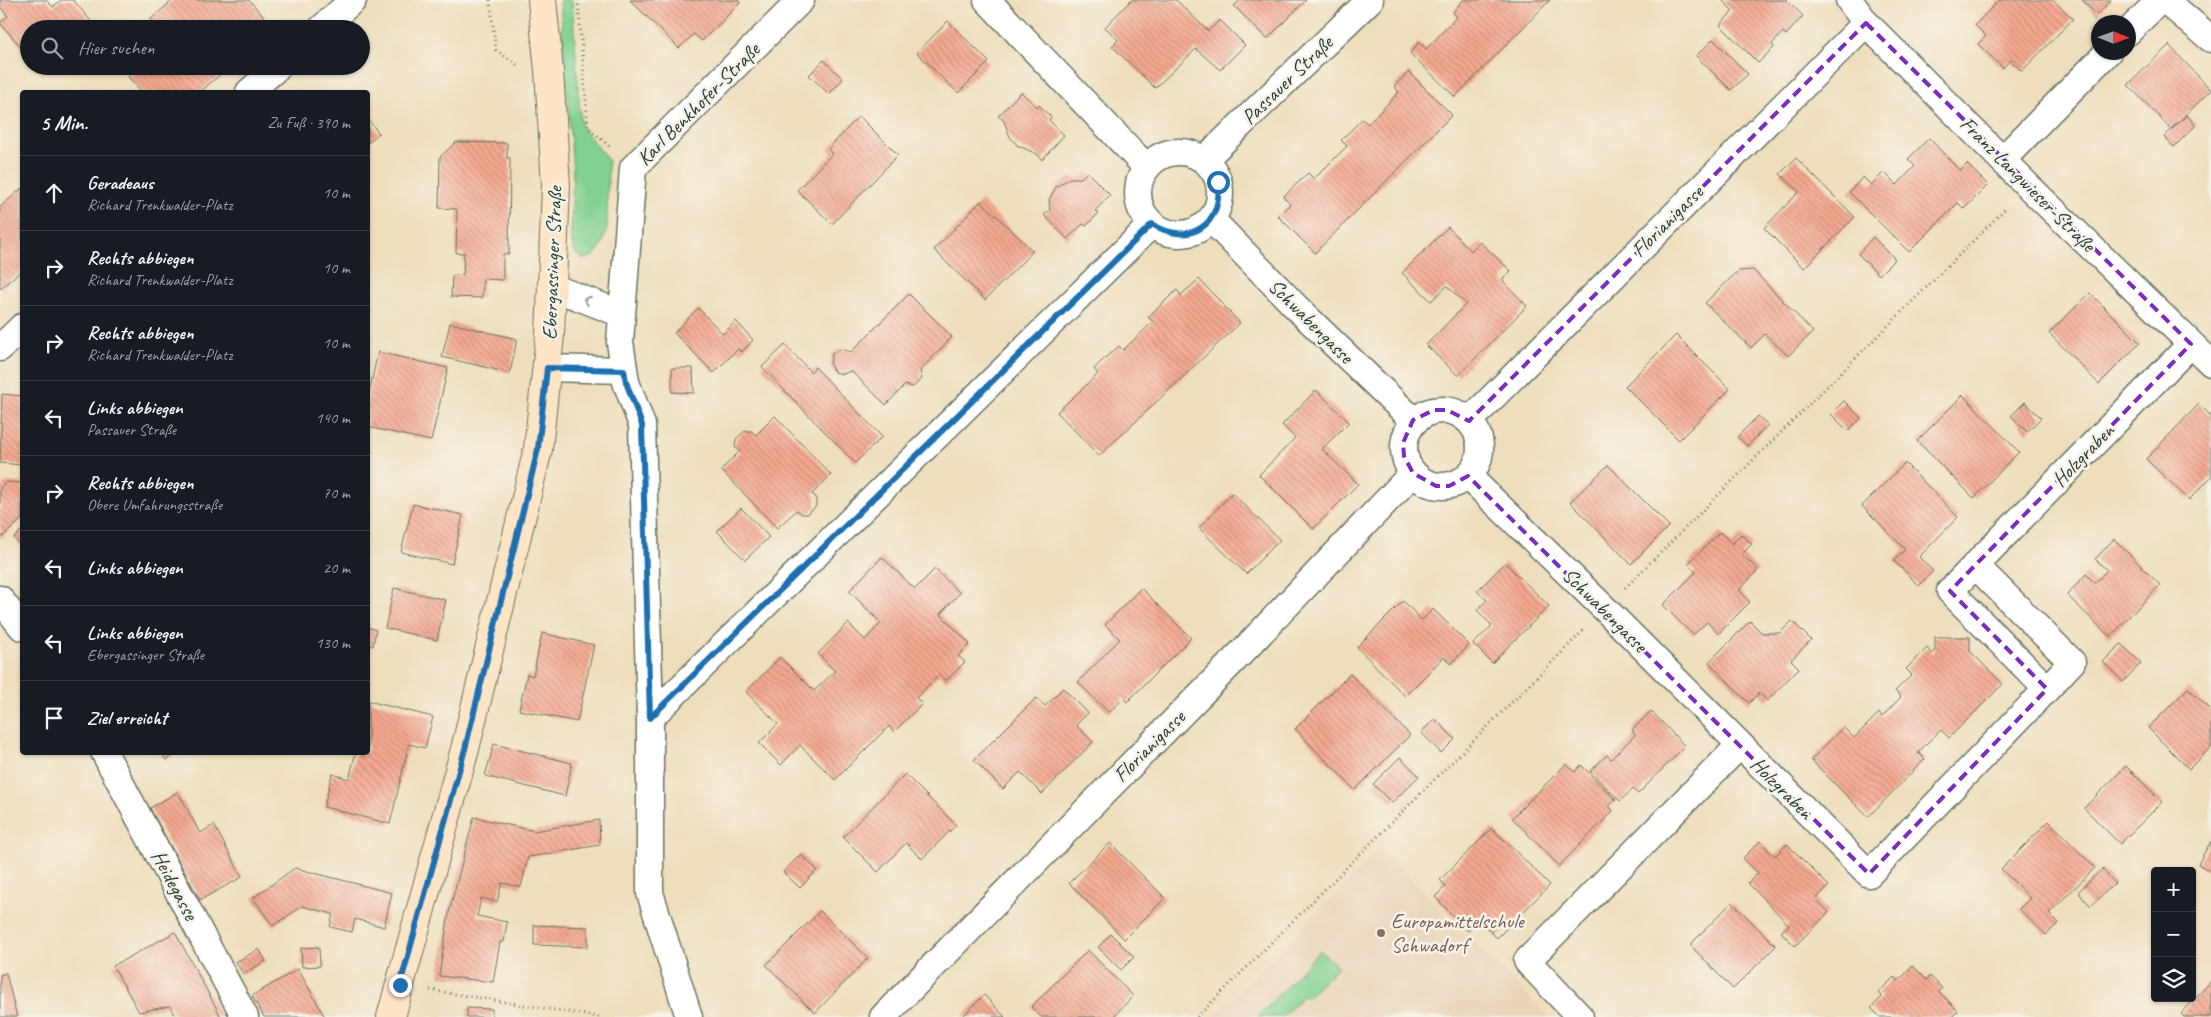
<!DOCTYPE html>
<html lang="de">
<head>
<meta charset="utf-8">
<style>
  body { margin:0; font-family:Caveat,sans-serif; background:#20242c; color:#f1f3f6 }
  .controls { position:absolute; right:15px; bottom:15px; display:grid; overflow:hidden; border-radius:5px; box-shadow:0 1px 4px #0004 }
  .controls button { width:45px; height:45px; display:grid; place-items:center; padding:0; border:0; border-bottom:1px solid #363941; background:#171b24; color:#f1f3f6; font:25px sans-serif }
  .compass { position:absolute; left:2091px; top:15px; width:45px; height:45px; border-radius:50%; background:#171b24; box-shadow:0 1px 4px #0004; rotate:91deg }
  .stop { position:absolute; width:15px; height:15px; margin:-11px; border:4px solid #1f6fb2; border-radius:50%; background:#fff }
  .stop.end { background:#1f6fb2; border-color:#fff; box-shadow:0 1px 5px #0008 }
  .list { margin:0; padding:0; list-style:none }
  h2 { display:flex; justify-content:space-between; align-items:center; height:65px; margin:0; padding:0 20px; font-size:21px }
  h2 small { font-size:16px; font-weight:400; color:#9ea1a6 }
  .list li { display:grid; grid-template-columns:32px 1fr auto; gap:15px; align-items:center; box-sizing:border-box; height:75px; padding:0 20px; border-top:1px solid #363941 }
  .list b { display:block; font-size:19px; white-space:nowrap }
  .list p { margin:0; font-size:16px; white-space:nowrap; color:#9ea1a6 }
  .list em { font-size:16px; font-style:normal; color:#9ea1a6 }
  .icon { flex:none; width:28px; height:28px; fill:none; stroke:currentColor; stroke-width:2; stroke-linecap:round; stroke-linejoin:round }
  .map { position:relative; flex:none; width:2211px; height:1017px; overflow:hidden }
  .search { position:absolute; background:#171b24; box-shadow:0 1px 4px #0004; left:20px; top:20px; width:350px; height:55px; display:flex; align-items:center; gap:12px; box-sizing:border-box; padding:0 18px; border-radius:28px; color:#9ea1a6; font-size:19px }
  .panel { position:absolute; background:#171b24; box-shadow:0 1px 4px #0004; left:20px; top:90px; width:350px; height:665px; border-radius:5px }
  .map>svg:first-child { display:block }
  .built { fill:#ead3b8 }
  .green { fill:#82d191; stroke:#508762 }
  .building { fill:url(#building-back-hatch) }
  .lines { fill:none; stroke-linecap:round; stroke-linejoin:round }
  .street-casing { stroke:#687564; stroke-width:29 }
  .secondary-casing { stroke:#687564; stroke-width:30 }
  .path { stroke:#687564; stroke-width:3; stroke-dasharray:1 4; stroke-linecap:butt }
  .street { stroke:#fff; stroke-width:26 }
  .secondary { stroke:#fde5c5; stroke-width:28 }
  .oneway { stroke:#8f9e9a }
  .route { stroke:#1f6fb2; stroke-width:6 }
  .marked { fill:none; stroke:#7b2cbf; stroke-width:4; stroke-dasharray:10 6; stroke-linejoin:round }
  .education-dot { fill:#8d6e63; stroke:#f7f3e8; stroke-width:2 }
  .labels { text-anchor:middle; stroke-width:5; stroke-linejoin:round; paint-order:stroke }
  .street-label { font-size:21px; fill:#1f3d34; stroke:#f7f3e8 }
  .education-label { font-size:21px; fill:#785e54; stroke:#f7f3e8; text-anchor:start }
</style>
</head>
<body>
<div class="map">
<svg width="2211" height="1017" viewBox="0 0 2211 1017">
  <defs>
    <pattern id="building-back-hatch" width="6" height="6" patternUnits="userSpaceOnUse" patternTransform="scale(1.25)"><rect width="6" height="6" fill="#f5a991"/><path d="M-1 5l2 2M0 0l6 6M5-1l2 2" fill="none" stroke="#c68b77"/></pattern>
  </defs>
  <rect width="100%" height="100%" fill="#f7f3e8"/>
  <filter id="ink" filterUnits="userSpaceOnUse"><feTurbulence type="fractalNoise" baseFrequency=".02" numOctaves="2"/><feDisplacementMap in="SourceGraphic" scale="10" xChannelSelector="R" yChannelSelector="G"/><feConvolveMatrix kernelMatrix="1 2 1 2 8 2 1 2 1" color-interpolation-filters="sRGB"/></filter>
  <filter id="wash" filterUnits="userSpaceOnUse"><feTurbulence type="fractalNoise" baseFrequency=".0096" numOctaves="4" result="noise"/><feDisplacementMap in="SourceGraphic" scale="20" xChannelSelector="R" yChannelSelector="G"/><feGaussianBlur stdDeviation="1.12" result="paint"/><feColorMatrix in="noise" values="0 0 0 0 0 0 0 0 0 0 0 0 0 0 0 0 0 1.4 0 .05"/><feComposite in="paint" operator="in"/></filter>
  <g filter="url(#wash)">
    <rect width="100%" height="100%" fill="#efdebc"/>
    <path class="built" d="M1381,849L1549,1017H1213Z"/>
    <path class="green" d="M560,0H572L581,126L608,160L607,228L602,245L594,256L583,259L575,253L571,238L573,171Z
      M1320,950L1338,967L1307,998L1304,995L1282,1017H1258Z"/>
    <g id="blocks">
      <path class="building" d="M0,0H46L53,7L61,0H73L95,26L92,29H29V56L0,23L8,16L0,7Z
        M173,0H249L264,17L251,29H158L150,20Z
        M630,0H737L740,3L702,41L694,34L679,48Z
        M1131,0H1176L1208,31L1220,20L1245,45L1220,70L1196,49L1155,88L1112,46L1118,40L1105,27Z
        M1240,0H1306L1267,39L1234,6Z
        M1463,0H1550L1455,97L1410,53L1419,42L1426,49L1457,17L1453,12Z
        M1722,0H1787L1803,16L1786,35L1783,32L1772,44L1774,47L1758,63L1720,25L1733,11Z
        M1999,0H2053L2073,19L2022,71L2010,60L2003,68L1978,44L1986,36L1975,25Z
        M2082,0H2111L2097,15Z
        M948,21L989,62L958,93L917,53Z
        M1713,39L1748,74L1731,90L1696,56Z
        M2169,45L2211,90L2171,129L2128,85Z
        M824,60L843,79L829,94L809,75Z
        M140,66H230L200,92H142L128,77Z
        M1409,72L1452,115L1315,253L1278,216L1290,204L1283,197L1308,173L1314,179L1347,146L1341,140L1362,119L1368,124L1399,92L1394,86Z
        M1021,92L1037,107L1039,105L1051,117L1049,120L1064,135L1042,160L1037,154L1017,145L1010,137L1004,121L998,116Z
        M2187,115L2196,125L2174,147L2164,137Z
        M859,116L898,155L832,224L797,190L832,154L828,149Z
        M368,120L379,133L368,143Z
        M1929,138L1960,171L1967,164L1988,185L1964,209L1958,203L1909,252L1849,192L1863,177L1871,185L1884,172L1897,185L1915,166L1908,159Z
        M456,142L507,143V158H510L509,254H503V280L483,279L482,298L451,297L452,276L463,275L464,253H456L457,209L439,208L440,157Z
        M1796,158L1855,217L1804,268L1764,228L1799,192L1780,174Z
        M1087,172L1110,195L1095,211L1098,214L1086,226L1083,224L1067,239L1044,215L1050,210L1049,200L1056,187L1070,178H1081Z
        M22,188V270L0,289V207Z
        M981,201L1033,251L985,300L934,250Z
        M1448,227L1471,251L1480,242L1511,271L1502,280L1527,306L1458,376L1426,345L1466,304L1447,286L1431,301L1402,273Z
        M1873,237L1895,259L1879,275L1858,254Z
        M1753,270L1813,332L1788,356L1765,334L1751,348L1705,303L1738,271Z
        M1199,279L1240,323L1099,456L1057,412L1098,374L1094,369L1106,357L1119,346L1123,350L1153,322L1148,317L1177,290L1181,295Z
        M2090,293L2140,343L2099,384L2049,333Z
        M909,294L952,337L920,371L922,379L913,387L905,385L886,405L851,371L843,374L834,372L830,365L832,354L840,349L851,352Z
        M698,308L723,334L736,321L753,340L742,352L738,349L714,373L674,333Z
        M450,323L517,339L510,373L442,357Z
        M1676,335L1730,389L1679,440L1625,386Z
        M785,345L811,372L815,367L882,437L855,463L762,367Z
        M378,352L448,368L431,441L368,427V397Z
        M672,368H693L694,393L672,392Z
        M1316,390L1349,422L1322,449L1358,484L1313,529L1259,475L1295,438L1282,425Z
        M2,394L22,396V465L0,463Z
        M1963,395L2019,452L1974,498L1917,441Z
        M1844,401L1861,418L1848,431L1831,414Z
        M2025,402L2041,418L2027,432L2011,416Z
        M2199,404L2211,416V477L2189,500L2146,459Z
        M775,416L831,475L812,494L816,497V506L808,514H802L797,510L777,528L721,470L740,451L735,447L736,439L745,431H751L756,435Z
        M1758,416L1768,425L1747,446L1737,437Z
        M1905,463L1958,517L1919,557L1933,571L1919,586L1894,561L1905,549L1862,506Z
        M1608,465L1669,526L1631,564L1570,502Z
        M6,482L22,483V519L0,539V488Z
        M1232,493L1280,540L1246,574L1199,528Z
        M413,504L463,515L452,564L401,552Z
        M741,508L769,537L745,560L717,531Z
        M22,530V547L14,538Z
        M1720,532L1732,544L1741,534L1752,544L1742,554L1758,570L1739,590L1750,602L1718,634L1707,622L1693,635L1663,605L1696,572L1688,564Z
        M2114,539L2160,585L2110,637L2067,595L2086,574L2095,583L2107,570L2095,559Z
        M882,557L915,589L935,569L960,593L940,614L970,644L958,656L965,662L946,681L939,675L916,698L922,704L894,732L889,726L835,780L800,745L781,765L759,743L778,724L746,692L780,657L814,691L835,671L818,654L848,623L865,640L881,623L849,591Z
        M1505,563L1549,606L1492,663L1473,644L1492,626L1477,610L1487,600L1477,591Z
        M394,588L446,600L437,640L385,628Z
        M1141,588L1191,638L1127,702L1123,698L1109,713L1078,682L1120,639L1105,625Z
        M1403,601L1422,620L1433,609L1469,645L1451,664L1444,657L1405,696L1357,647Z
        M1750,621L1762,633H1780L1792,621L1811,640L1791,660L1799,668L1767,701L1759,693L1749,703L1709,662Z
        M368,627L376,630L373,646L368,645Z
        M542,633L594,645L577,722L519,710L527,674L533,676Z
        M1935,637H1970V651L2003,684L1949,738L1941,730L1927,743L1918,753L1925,759L1868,817L1811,760L1843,727L1854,738L1879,713L1882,717L1901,697L1895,691L1912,675L1906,669L1927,648L1932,654L1935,651Z
        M2121,644L2141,663L2123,682L2103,662Z
        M1350,674L1410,735L1355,790L1295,729Z
        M1063,688L1088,713L1076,725L1093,742L1042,794L1020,772L1003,789L974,760L1036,698L1045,706Z
        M2188,688L2211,711V747L2189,769L2148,728Z
        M368,701L433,717L425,748L409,744L390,824L324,807L332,774L349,779L356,752H368Z
        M1651,711L1685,746L1638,794L1633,789L1620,801L1590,771L1607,755L1611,759L1635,735L1632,730Z
        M1435,719L1455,739L1441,753L1421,732Z
        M494,744L572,763L565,796L485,776Z
        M161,752H179L166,760Z
        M1400,757L1419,776L1392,803L1373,784Z
        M1566,764L1575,772L1581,765L1616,800L1609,806L1613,811L1559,866L1512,818Z
        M2126,766L2162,802L2120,844L2084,808Z
        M905,774L956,825L922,859L906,843L878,872L843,837Z
        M178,792L200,833L214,825L242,877L200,900L150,808Z
        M474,817L534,831L599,820L600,845L528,857L521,887L502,883L497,902L481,898L477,916L507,922L504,942H500L493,982L439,976L449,912Z
        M2049,821L2095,868L2049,913L2059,923L2046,935L2019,909L2030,898L2001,869Z
        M1492,828L1550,885L1497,938L1479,920L1468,931L1435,897L1446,886L1440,880Z
        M1760,841L1775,856L1787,844L1829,886L1816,899L1829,912L1795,946L1781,932L1789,925L1748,883L1758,873L1743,858Z
        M2211,841V872L2198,864Z
        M1110,843L1165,898L1124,939L1069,883Z
        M801,854L817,870L800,888L783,872Z
        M295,868L392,893L384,927L355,919L352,932L330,927L333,914L302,906L273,926L253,898Z
        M2102,869L2115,883L2091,906L2078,892Z
        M1732,902L1776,946L1733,989L1690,945Z
        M820,911L868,958L815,1013L766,965Z
        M534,925L588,927V947L534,945Z
        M175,932L205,987L221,1017H176L170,1006L139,1012L113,966Z
        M1111,934L1134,957L1121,970L1098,947Z
        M319,947L320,966L302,967L301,948Z
        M259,949L266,961L243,974L236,962Z
        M1088,950L1133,996L1113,1017H1041L1031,1007Z
        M1913,966L1927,980L1930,976L1942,988L1939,992L1958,1011L1952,1017H1880L1871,1008L1882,997L1878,993L1894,977L1898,981Z
        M298,969L325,1017H264L252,996Z
        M6,973L17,1017H0V975Z
        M2211,981V1017H2184L2181,1014Z
        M984,995L1005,1017H962Z
        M467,1008L492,1009V1017H467Z"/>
    </g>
  </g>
  <g filter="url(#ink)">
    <use href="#blocks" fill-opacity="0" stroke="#687564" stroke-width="1"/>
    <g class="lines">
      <g class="street-casing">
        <path id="street" d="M987,0L1147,168
          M1849,0L1866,23L2028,186L2211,363
          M2165,0L2211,39
          M321,29L353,0
          M2128,32L2160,0
          M249,92L279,66
          M1138 193a41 41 0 1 1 82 0a41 41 0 1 1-82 0Z
          M2003,159L2108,52
          M1204,160L1370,0
          M1211,219L1300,311L1413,420
          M552,287L622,314
          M0,348L22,327
          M547,368L624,370
          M1404 448a38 38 0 1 1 76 0a38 38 0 1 1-76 0Z
          M1469,421L1866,23
          M1468,476L1605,609L1869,874L2047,689L1950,591L2191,344
          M1975,565L2072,662L2047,689
          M0,599L22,627
          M650,718L1152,224
          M104,752L245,1017
          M689,1017L650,893V718L642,425L626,382L620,342L633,168L801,0
          M883,1017L1245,649L1413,473
          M1580,1017L1527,961L1739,746"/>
      </g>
      <g class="secondary-casing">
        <path id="secondary" d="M391,1017L465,749L538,449L550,335L556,185L549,71L542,0"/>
      </g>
      <path class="path" d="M490,0L496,50L517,65
        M578,0L588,127L610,147
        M1625,588L2006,208
        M430,990L599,1017
        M1197,1017L1584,630"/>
      <use href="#street" class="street"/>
      <use href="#secondary" class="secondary"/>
    </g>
    <defs><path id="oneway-chevron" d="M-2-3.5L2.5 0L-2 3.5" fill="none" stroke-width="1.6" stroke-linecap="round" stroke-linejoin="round" transform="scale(1.25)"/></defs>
    <use class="oneway" href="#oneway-chevron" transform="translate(587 300) rotate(-159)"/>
  </g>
  <g class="lines" filter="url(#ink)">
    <path class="route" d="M400,985L465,749L538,449L547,368L624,370L626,382L642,425L650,718L1152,224C1189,247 1223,226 1218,182"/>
  </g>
  <path class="marked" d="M1866,23L2191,344L1950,591L2047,689L1869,874L1468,476L1449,486H1436L1413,473L1404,456L1403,443L1413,420L1434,410H1447L1469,421Z"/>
  <circle class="education-dot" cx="1381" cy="933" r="5"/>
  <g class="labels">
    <g class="street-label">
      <text transform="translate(1287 80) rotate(-44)" y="7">Passauer Straße</text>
      <text transform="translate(698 104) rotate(-45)" y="7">Karl Benkhofer-Straße</text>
      <text transform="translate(2028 184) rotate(45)" y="7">Franz Langwieser-Straße</text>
      <text transform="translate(1667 221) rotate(-45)" y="7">Florianigasse</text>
      <text transform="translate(552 263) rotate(-88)" y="7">Ebergassinger Straße</text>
      <text transform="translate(1311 321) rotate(45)" y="7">Schwabengasse</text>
      <text transform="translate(2083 455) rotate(-46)" y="7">Holzgraben</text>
      <text transform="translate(1605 610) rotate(45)" y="7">Schwabengasse</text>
      <text transform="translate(1149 746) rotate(-45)" y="7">Florianigasse</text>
      <text transform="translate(1782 788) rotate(45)" y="7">Holzgraben</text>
      <text transform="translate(175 885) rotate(62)" y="7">Heidegasse</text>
    </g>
    <g class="education-label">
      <text x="1391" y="928">Europamittelschule<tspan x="1391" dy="24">Schwadorf</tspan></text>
    </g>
  </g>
</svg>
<div class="controls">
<button>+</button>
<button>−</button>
<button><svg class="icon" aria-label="layers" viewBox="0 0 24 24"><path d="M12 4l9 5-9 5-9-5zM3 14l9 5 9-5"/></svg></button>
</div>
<svg class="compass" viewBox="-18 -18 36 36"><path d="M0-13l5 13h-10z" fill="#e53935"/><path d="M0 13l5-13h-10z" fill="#9ea1a6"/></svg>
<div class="stop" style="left:1218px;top:182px"></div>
<div class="stop end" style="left:400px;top:985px"></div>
<div class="search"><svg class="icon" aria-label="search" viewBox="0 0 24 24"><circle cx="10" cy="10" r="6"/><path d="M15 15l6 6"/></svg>Hier suchen</div>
<section class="panel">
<h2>5 Min.<small>Zu Fuß · 390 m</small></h2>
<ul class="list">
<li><svg class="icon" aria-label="ahead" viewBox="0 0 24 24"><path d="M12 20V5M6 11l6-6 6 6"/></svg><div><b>Geradeaus</b><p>Richard Trenkwalder-Platz</p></div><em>10 m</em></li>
<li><svg class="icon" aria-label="right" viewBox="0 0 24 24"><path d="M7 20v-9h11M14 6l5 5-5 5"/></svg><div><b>Rechts abbiegen</b><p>Richard Trenkwalder-Platz</p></div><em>10 m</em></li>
<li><svg class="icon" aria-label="right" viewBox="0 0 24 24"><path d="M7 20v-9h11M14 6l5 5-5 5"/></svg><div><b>Rechts abbiegen</b><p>Richard Trenkwalder-Platz</p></div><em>10 m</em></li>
<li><svg class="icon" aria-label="left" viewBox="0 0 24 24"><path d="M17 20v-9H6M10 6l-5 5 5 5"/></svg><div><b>Links abbiegen</b><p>Passauer Straße</p></div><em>140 m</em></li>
<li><svg class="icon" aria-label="right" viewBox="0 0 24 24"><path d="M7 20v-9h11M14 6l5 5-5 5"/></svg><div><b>Rechts abbiegen</b><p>Obere Umfahrungsstraße</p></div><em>70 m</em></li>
<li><svg class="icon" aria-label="left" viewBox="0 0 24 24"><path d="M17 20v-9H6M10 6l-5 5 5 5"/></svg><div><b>Links abbiegen</b></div><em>20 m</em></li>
<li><svg class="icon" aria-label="left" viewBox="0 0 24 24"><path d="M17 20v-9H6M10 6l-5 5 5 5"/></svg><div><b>Links abbiegen</b><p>Ebergassinger Straße</p></div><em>130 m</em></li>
<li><svg class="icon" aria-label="arrive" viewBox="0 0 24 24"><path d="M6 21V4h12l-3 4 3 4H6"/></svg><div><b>Ziel erreicht</b></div></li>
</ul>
</section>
</div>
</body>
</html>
